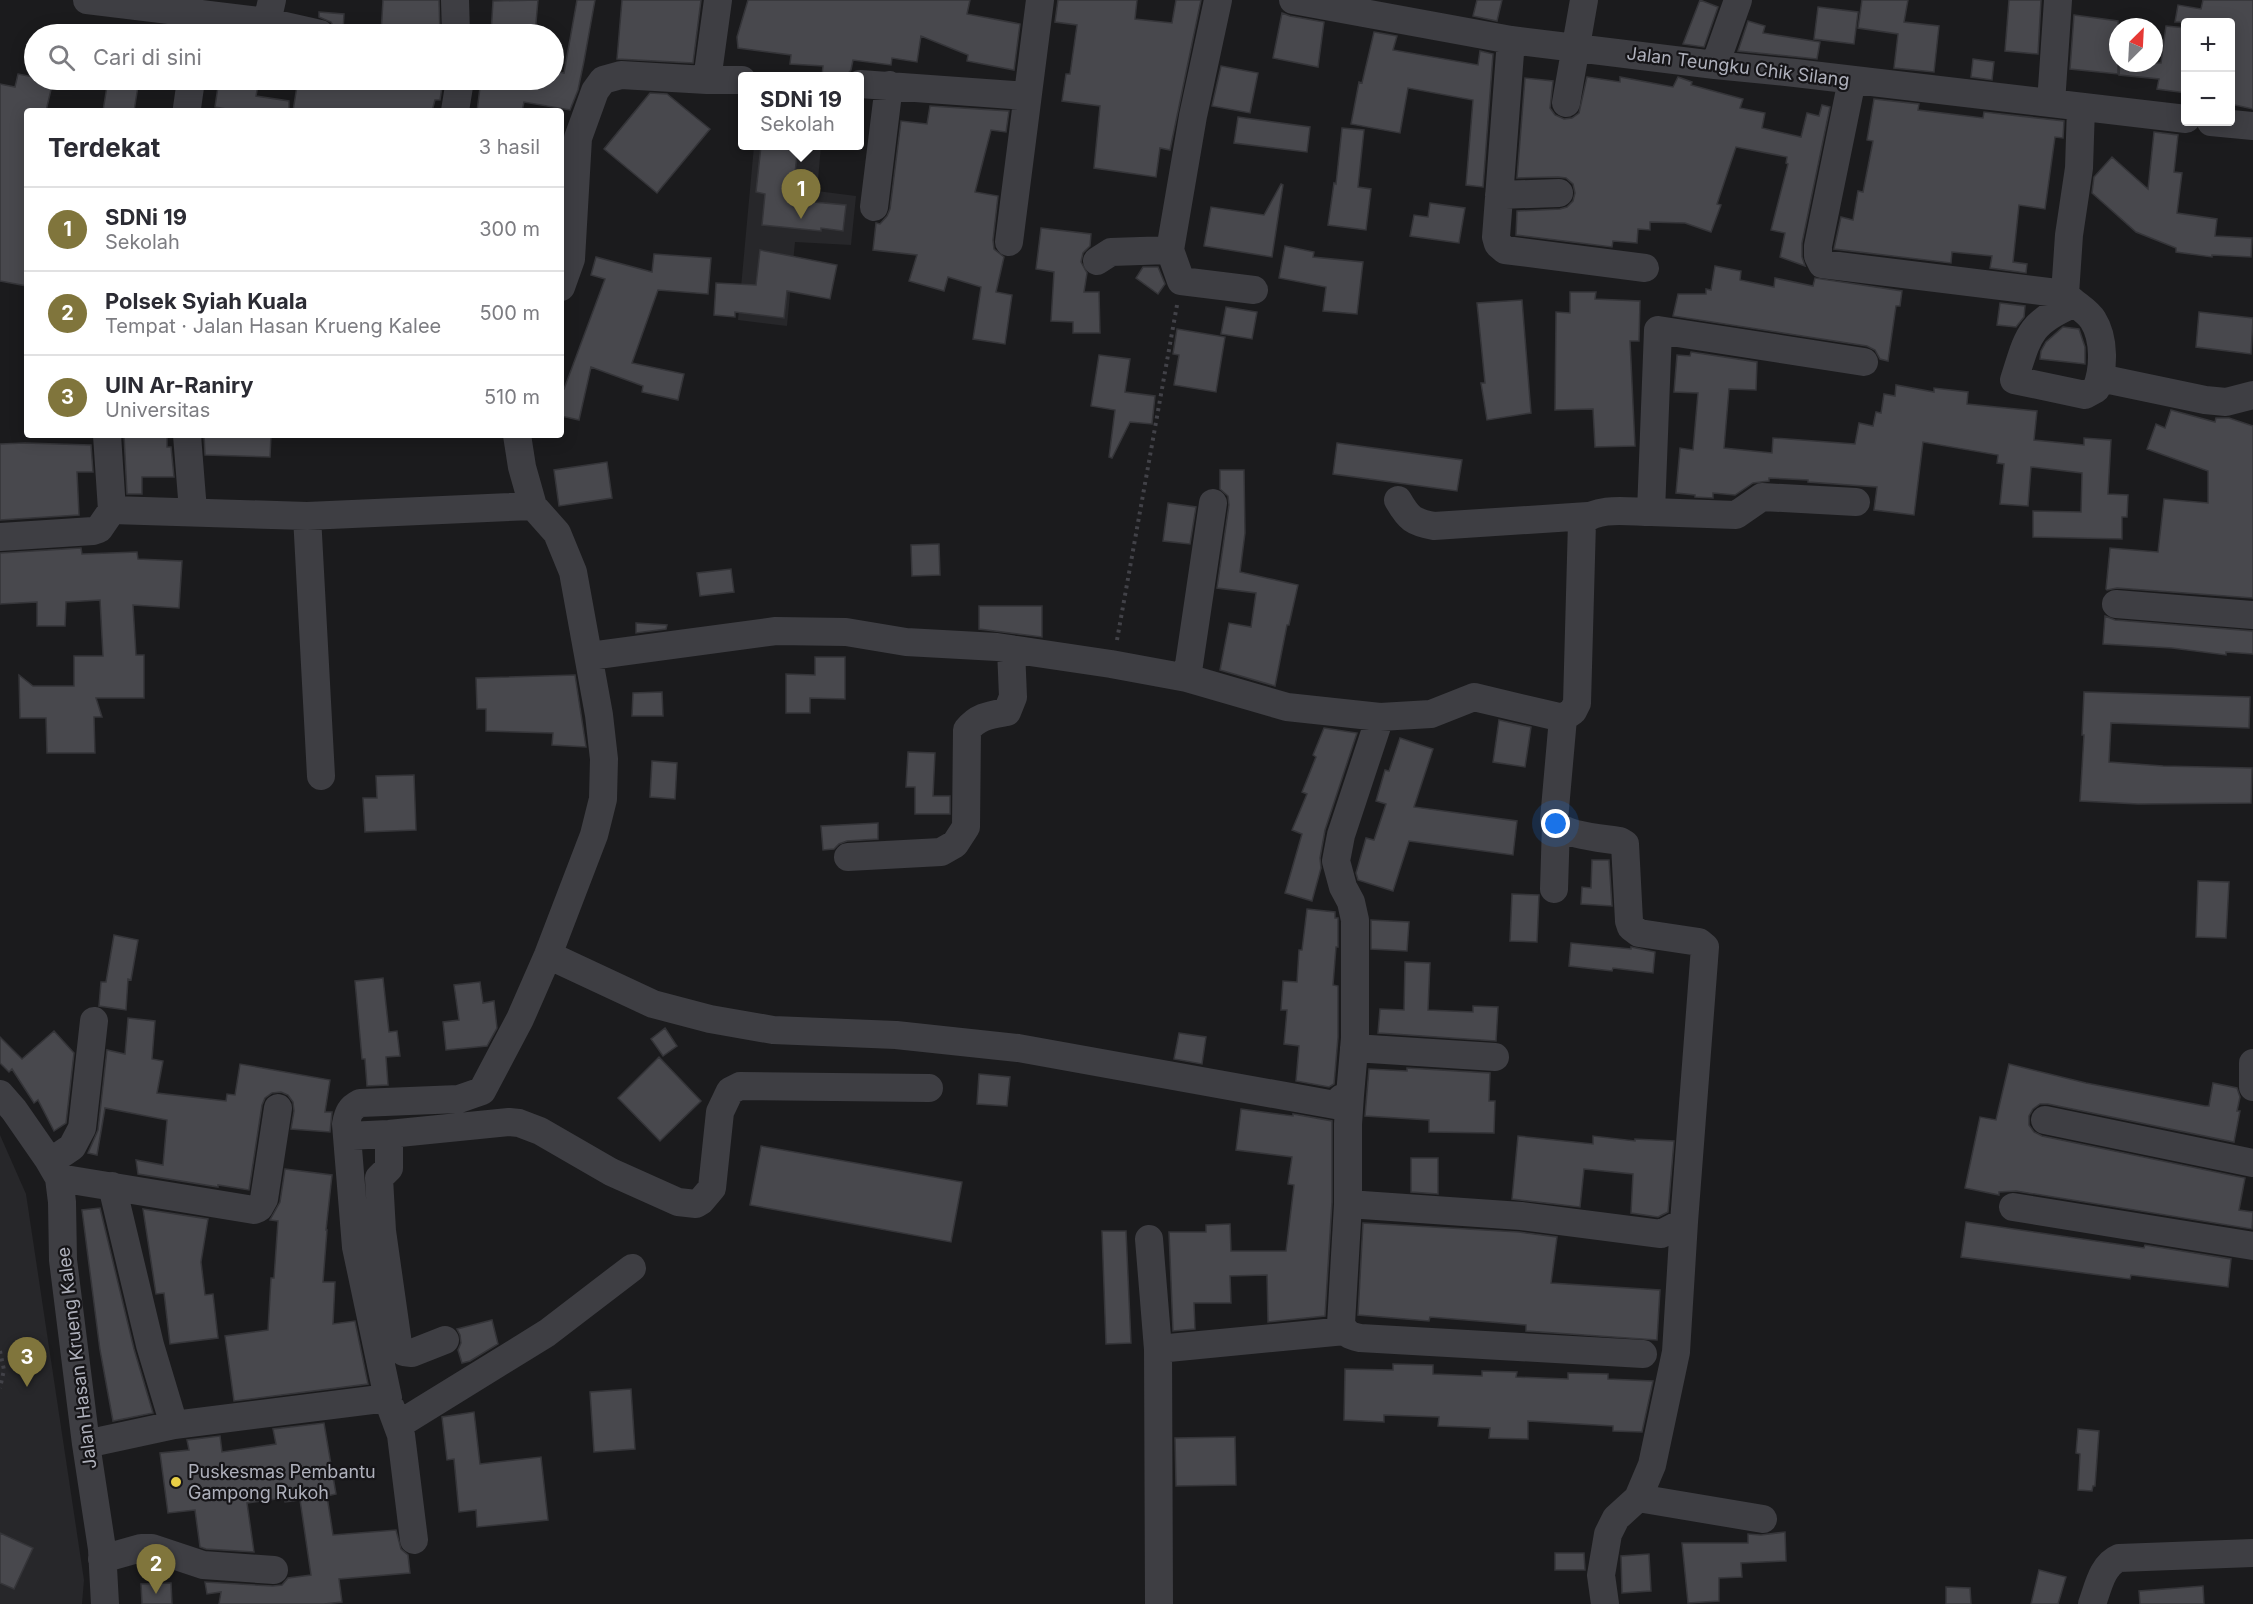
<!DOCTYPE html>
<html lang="id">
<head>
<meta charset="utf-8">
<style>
  body { margin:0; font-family:Inter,sans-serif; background:#f7f7f7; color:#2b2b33 }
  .controls { position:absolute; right:18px; top:18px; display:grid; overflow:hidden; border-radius:6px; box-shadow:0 3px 15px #0003 }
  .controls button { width:54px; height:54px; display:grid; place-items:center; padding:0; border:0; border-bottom:2px solid #e1e1e2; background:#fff; color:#2b2b33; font:30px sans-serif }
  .compass { position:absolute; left:2109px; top:18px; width:54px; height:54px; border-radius:50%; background:#fff; box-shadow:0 3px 15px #0003; rotate:24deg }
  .you { position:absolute; left:1556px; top:824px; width:21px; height:21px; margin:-15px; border:4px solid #fff; border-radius:50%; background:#1a73e8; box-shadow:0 0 0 9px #1a73e833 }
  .badge { display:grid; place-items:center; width:39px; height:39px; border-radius:50%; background:#80753c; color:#fff; font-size:20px; font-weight:700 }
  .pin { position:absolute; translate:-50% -50px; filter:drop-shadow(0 2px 3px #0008) }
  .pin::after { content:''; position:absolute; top:32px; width:21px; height:18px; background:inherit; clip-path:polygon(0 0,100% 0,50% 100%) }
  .popup { position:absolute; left:738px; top:72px; width:126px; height:78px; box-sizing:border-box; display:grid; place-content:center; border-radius:6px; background:#fff; filter:drop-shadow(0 2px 4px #0005); font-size:20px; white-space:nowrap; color:#7c7c81 }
  .popup b { font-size:22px; color:#2b2b33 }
  .popup::after { content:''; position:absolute; left:50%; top:100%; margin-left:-12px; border:12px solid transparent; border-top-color:#fff }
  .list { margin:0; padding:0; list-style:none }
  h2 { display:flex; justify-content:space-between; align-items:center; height:78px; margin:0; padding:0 24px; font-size:26px }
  h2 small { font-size:20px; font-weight:400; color:#7c7c81 }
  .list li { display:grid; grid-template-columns:39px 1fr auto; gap:18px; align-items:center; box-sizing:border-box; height:84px; padding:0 24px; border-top:2px solid #e1e1e2 }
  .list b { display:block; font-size:22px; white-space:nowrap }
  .list p { margin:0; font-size:20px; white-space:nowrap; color:#7c7c81 }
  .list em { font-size:20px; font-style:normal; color:#7c7c81 }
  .icon { flex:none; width:33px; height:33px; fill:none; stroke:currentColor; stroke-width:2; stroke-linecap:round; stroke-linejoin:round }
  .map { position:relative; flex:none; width:2253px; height:1604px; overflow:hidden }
  .search { position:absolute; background:#fff; box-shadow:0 3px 15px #0003; left:24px; top:24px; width:540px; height:66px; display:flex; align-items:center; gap:15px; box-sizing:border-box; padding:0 21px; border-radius:33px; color:#7c7c81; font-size:22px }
  .panel { position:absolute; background:#fff; box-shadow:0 3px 15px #0003; left:24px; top:108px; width:540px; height:330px; border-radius:6px }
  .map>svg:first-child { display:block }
  .built { fill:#27272a }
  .building { fill:#48484d; stroke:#353539; stroke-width:1.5 }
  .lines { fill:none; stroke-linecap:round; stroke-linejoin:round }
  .path { stroke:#424248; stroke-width:4; stroke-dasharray:3 4.5; stroke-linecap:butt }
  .minor { stroke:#3e3e43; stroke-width:28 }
  .poi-dot { fill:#e9cf46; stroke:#161518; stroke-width:2 }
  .labels { text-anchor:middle; stroke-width:4.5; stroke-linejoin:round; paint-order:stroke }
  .street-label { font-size:18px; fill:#aeb0bb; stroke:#161518 }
  .poi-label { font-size:18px; fill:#aeb0bb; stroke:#161518; text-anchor:start }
</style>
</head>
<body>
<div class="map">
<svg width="2253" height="1604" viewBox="0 0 2253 1604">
  <rect width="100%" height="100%" fill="#1b1b1d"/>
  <path class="built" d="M754,146H821L817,191L856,196L851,245L795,242L787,326L738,320Z
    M0,1135L26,1194L84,1580L82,1604H0Z"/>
  <path class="building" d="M383,0H439L440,34H381Z
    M538,0L535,34H491L493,1Z
    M577,0H595L584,61L578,90L570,110L524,102L522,111H477L481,80H554V71L564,73Z
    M622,0H701L693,63L617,59Z
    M748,0H970L967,14L1020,24L1014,70L967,61L968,55L921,36L917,62L892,58L891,65L853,60L851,70L846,76H822L823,66L790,64L791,55L738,48L737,37Z
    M1058,0H1137L1135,19L1172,23L1176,0H1201L1170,150L1160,148L1156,177L1094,168L1100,106L1062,101L1066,74H1070L1077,25L1055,22Z
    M1477,0H1502L1497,21L1473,16Z
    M1700,0L1718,7L1704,47L1683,44Z
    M1862,0H1908L1904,22L1939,26L1934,72L1894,68L1898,34L1858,28Z
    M2009,0H2041L2038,54L2005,51Z
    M2203,0H2253V109L2230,104V22H2175L2178,5L2201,9Z
    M1818,7L1858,12L1854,44L1814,39Z
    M319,12L344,14L343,31H336L331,22L319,17Z
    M1282,13L1290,16L1324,22L1318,67L1273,58Z
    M2074,15L2118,21V74L2070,69Z
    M1748,21L1765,26L1763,33L1820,42L1817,59L1738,51Z
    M2166,26L2186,28V93L2157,89L2159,79L2119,75L2120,63H2161Z
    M1374,32L1397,36L1393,50L1478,65L1480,51L1493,54L1483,187L1466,185L1473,100L1408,88L1400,133L1351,124L1359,82L1362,83Z
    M1973,59L1994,62L1992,80L1971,77Z
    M1221,66L1258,73L1250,113L1212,106Z
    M18,74L34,77V80L53,81L46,111H27V286L0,281V84L15,87Z
    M1587,77L1620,82V77L1673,87L1678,77L1692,82L1691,85L1743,99L1740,108L1765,113L1762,128L1801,137L1807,113L1819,116L1822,105L1830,107L1802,243V257L1805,266L1780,257L1785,233L1771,230L1788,164L1786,163L1787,157L1736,147L1717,204L1721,205L1711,232L1685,223L1650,222V230L1638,229L1637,243L1613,241L1612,247L1516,235L1517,211L1560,209L1567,207L1573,201L1575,193L1573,184L1566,178L1558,177L1517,178L1525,78L1553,81L1550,108L1555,115L1564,119L1572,118L1579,113Z
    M108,80H139L134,111H103Z
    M219,80L258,85L256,96L289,101V111H237L215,107Z
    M298,80H443L440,100H435L432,111H293Z
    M650,93L667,94L710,129L657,193L604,149Z
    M1874,99L1919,104L1918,110L1983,118L1984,112L2064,121L2063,138L2055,137L2045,209L2019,205L2013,262L2027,264L2026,273L1990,268L1992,256L1952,252L1951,263L1834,249L1841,217L1853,220L1858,191L1863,192L1873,141L1867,140Z
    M930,106L1009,111L1006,132L991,130L975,192L998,196L993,240L994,249L1004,257L996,292L1012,295L1005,344L973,339L981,287L948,277L944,291L909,281L917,255L873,250L876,223L880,224L887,216L890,209L901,121L927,124Z
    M1238,117L1310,127L1307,152L1234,143Z
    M1342,128L1364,130L1358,187L1371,189L1366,230L1328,225L1334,183L1336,184Z
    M2154,132L2178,135L2174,172L2182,173L2177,213L2217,219L2215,236L2252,238L2251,257L2212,255V257L2176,252V248L2136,232L2092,193L2094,177L2112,157L2148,189Z
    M761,146H798L792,200L846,205L843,231L821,228V231L762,225L765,194L756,192Z
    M1281,184L1283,185L1272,257L1204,246L1211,207L1264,215Z
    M1430,203L1465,208L1459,243L1410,236L1414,215L1428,217Z
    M1041,228L1091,234L1090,246L1083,253L1081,262L1087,273L1084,292H1099L1100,333H1073V322L1051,321L1054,272L1036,269Z
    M1285,246L1314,252L1313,257L1363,262L1357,314L1323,311L1326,287L1279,278Z
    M760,250L837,265L830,299L787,291L784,318L735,312V317L714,315L716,283L756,285Z
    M654,254L711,258L708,294L658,290L632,363L684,374L678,400L642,392L643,386L591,367L579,420L561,416V388L564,389L605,279L591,275L596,257L652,272Z
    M1715,266L1741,271L1740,280L1774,287L1775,278L1813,286L1815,278L1902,291L1900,306H1896L1888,361L1880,359L1875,350L1867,346L1673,316L1678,294H1706V289L1711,290Z
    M1143,267H1158L1165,284L1158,294L1136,278Z
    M1570,292H1596L1595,299L1640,301L1639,341H1630L1635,446L1595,447L1593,409L1555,410L1556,312L1570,313Z
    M1522,300L1531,413L1487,420L1481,383H1485L1477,303Z
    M2000,303L2025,306L2024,317L2016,327L1997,325Z
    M1226,307L1257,312L1252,339L1221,334Z
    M2199,312L2253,318L2251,354L2196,347Z
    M2063,327L2079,329L2085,347V364L2040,359L2041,351L2046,342Z
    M1177,329L1225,337L1216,392L1174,385L1179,355L1173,354Z
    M1691,352L1757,362L1756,390L1729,389L1724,448L1772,453L1773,438L1855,444L1859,423L1873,426L1876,412L1881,413L1884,394L1895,396L1896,385L1934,392V388L1968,392L1967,404L2037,411L2034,440L2084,445V438L2111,440L2108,494L2128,495L2127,517H2122V539L2033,537V511L2081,512L2082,473L2031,467L2028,506L2000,504L2004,464L1997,463L1998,455L1923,442L1914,515L1874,510L1877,487L1808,482V480L1769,478V481L1753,483L1735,495L1713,493V498L1695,497V495L1676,493L1680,448L1693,450L1698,393L1674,392L1677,355L1690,356Z
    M1099,355L1130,359L1125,392L1155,396L1152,424L1130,422L1112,458L1109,457L1115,410L1091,406Z
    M2171,410L2215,422L2216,418H2229L2253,426V598L2117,588L2107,590L2106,589L2110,548L2158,552L2164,499L2208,503V471L2147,449L2156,424L2165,428Z
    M124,435H167V447H171L174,477H142V494H127Z
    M204,435H271L270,457L205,455Z
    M25,443L91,445L93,472H77L79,515L0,520V444Z
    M1337,443L1462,460L1457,491L1333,474Z
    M607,462L612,498L559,506L554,470Z
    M1220,470H1244L1245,533L1240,572L1298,585L1289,625H1287L1275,686L1220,670L1229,623L1251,627L1256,593L1217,588L1229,505L1228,496L1220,489Z
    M1168,503L1196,507L1190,544L1163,541Z
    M939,544L940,575L912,576L911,545Z
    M81,548L82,554L137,552L138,559L182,561L179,608L133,605L136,655H144V698H96L102,717H94L95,753H47L46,718H20L19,675L33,686H74V656H103L100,600L66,602L65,626H37V602L0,604V553Z
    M731,569L734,592L700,596L697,573Z
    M979,606H1042V637L979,629Z
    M2105,616L2115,620L2253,631V654L2226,652V655L2172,648L2103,644Z
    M636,623L667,625L666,629L636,633Z
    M815,657H845V699L810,698V713H786V674L815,675Z
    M575,675L586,747L552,745L553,733L486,731V709H477L476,678Z
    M662,692L663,716H632L633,693Z
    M2084,692L2250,697L2249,728L2111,723L2109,762L2163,766L2252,768L2251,803L2138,804L2080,801L2084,735H2082Z
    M1499,720L1531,727L1525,767L1493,762Z
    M1324,728L1357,733L1325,830L1320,858L1321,868L1312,901L1285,893L1302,834L1292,830L1307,794L1302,792L1316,757L1313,755Z
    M1400,738L1433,749L1414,807L1517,821L1513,855L1409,841L1393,891L1358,880L1356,873L1366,838L1374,840L1386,804L1376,801L1385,770L1389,771Z
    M908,752L935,753L933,796H950V814H915V787H906Z
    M652,761L677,763L675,799L650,797Z
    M414,775L416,830L365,832L363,798H377L376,776Z
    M878,823V839L847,841L839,844L834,849L823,850L821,826Z
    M1592,860H1609L1612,906L1581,904L1582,887L1591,888Z
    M2198,881L2229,882L2226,938L2196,937Z
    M1512,894L1539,895L1537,942L1510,941Z
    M1307,909L1335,912V918H1338V947H1336L1333,985L1338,986V1037L1334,1084L1329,1087L1296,1081L1299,1046L1284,1044L1287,1010H1281L1283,981L1297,982L1299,950H1302Z
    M1371,920L1409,922L1407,951L1371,949Z
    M114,935L138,940L131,980L128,979L126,1010L99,1006L101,982H106Z
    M1571,943L1631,949V947L1655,952L1653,973L1613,968L1612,971L1569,966Z
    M1405,962L1430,963L1428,1010L1473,1012V1006L1498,1007L1496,1041L1378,1033L1380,1009L1404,1010Z
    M383,978L389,1032L397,1031L400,1056L386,1057L388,1085L367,1086L365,1059H362L355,981Z
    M480,982L483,1003L494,1001L497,1028L487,1046L446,1050L443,1022L459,1020L454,985Z
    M128,1018L155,1021L152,1059L163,1061L157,1093L226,1101L227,1094L235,1095L240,1064L330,1080L325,1112H332L330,1132L291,1129L294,1111L293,1102L288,1095L281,1092L272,1093L265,1098L262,1105L249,1190L218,1185V1187L138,1174L136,1160L163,1165L167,1120L105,1108L97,1155L88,1153L98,1130L107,1050L125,1054Z
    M665,1028L677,1046L663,1056L651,1039Z
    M54,1031L74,1053L66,1123L54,1131L38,1100L34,1103L12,1069L9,1072L0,1063V1037L22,1059Z
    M1179,1033L1206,1037L1202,1064L1174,1059Z
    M659,1057L701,1101L660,1141L618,1098Z
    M2009,1064L2086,1083L2205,1106H2209L2213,1083L2237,1088L2240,1097L2237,1111H2240L2234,1142L2048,1104H2040L2033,1109L2029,1116V1125L2034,1132L2042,1136L2245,1178L2239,1210L2253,1212L2252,1229L2016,1191L1999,1192V1195L1965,1188L1980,1117L1996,1120Z
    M1407,1068L1490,1073L1489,1101H1495L1494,1133L1429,1132V1120L1365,1116L1369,1069L1407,1071Z
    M979,1074L1010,1077L1007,1106L977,1104Z
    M1241,1109L1293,1116V1114L1332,1121V1202L1325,1316L1268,1322L1267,1275L1230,1276L1231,1303H1194L1195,1329L1173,1331L1169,1232H1206V1225L1230,1224L1231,1251H1286L1294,1185L1288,1184L1292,1157L1236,1150Z
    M1518,1136L1593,1144V1136L1635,1141V1139L1674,1141L1668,1212L1658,1217L1631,1213L1633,1174L1584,1169L1580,1207L1512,1199Z
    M761,1146L962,1182L951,1242L750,1205Z
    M1411,1158H1438V1194L1411,1192Z
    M285,1169L332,1175L326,1230H327L323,1282H335L333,1324L355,1321L368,1384L234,1401L225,1336L268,1330L271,1278H274L278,1221L270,1220L280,1202Z
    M100,1208L134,1349L153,1413L113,1421L100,1350L82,1210Z
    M143,1209L208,1219L201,1262L205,1295L213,1294L218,1338L170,1344L164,1293L156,1294Z
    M1966,1222L2144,1248L2145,1245L2231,1259L2228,1287L2131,1275L2130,1279L1961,1257Z
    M1363,1223L1519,1232L1557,1237L1551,1283L1660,1290L1657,1340L1526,1331V1325L1430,1317L1429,1321L1358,1315Z
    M1102,1231H1126L1131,1343L1106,1344Z
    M492,1320L498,1344L470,1361L462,1363L458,1350L461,1343L460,1335L457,1329Z
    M1393,1364L1433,1365V1374L1482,1376V1371L1517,1372L1516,1377L1568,1379V1373L1608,1374V1379L1653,1381L1642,1432L1613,1431V1426L1528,1421V1439L1489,1438L1490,1428L1438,1426L1439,1417L1384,1415V1422L1344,1420L1345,1369L1393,1370Z
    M631,1389L635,1449L594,1452L590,1392Z
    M474,1412L480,1464L541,1457L548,1520L477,1527L476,1510L459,1512L454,1459L447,1460L442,1417Z
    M324,1423L336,1494L327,1496L333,1535L396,1530L401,1549L408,1555L410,1573L339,1579L342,1602L324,1604H219L221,1592L207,1594L205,1582L273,1586L282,1585L288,1578L311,1575L300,1500L285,1502L284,1498L247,1503L254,1552L206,1549L200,1547L195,1510L168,1513L160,1453L189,1450L187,1440L220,1436L222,1452L276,1444L273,1429Z
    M2078,1429L2099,1431L2095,1486H2093L2092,1491L2078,1490L2080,1454L2076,1453Z
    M1235,1437L1236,1485L1176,1486L1175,1438Z
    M1785,1532L1786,1561L1741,1563L1742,1577L1719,1578V1601L1688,1603L1682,1543H1748V1534L1761,1535Z
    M0,1533L33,1548L14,1589L0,1583Z
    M1555,1553H1584L1585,1570H1555Z
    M1649,1554L1651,1591L1622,1593L1621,1556Z
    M2039,1570L2066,1577L2058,1604H2031Z
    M171,1583L172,1604H142L141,1584Z
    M2203,1586L2204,1604H2140L2139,1591Z
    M1946,1587L1970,1588L1971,1604H1946Z"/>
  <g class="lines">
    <path class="path" d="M1117,640L1177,305
      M0,1351L4,1370L0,1388"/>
    <path class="minor" d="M87,0L267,22L272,0
      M455,0L456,34
      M718,0L707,80H742
      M1293,0L1511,40L1715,65L1795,73L2186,119
      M267,22L320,34
      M1511,40L1496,237L1498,244L1505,250L1645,268
      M1715,65L1738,0
      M1852,80L1818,246V256L1822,264L2065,294
      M860,84L1027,96
      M1566,103L1584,0
      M2051,103L2058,0
      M187,108L191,80
      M455,111L460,80
      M2211,122L2253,126
      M1499,195L1559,193
      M874,207L889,85
      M1009,242L1040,0
      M1170,250L1181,281L1254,290
      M1097,261L1111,252L1170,250L1193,116L1218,0
      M561,287L571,259L578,138L595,91L603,80L621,75L707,80
      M2073,304C2028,323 2028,337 2014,380L2085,395L2096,389C2104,370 2105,339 2093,320C2087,310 2073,304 2065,294L2069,235L2079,168L2081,107
      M2100,378L2205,400L2226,402L2253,395
      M107,435L112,510
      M187,435L193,511
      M1398,500C1409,519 1413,522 1434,526L1588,516
      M1856,502L1762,497L1736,515L1651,512L1658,330L1864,362
      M307,516L321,776
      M0,537L93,531L99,529L112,510L307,516L533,506
      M2116,604L2253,615
      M590,656L776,631L846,632L906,642L997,647L1111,664L1187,678L1287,707L1380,717L1431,714L1474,697L1563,718L1554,820C1561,836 1603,838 1620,841L1625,844L1629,921L1631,927L1639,933L1699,942L1705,947L1684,1222L1661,1234L1521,1216L1348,1204
      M1187,678L1213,503
      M1563,718L1573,711L1577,703L1582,522C1597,506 1630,512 1651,512
      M848,857L941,852L955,844L966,827L967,730C978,716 990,715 1007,712L1013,697L1011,649
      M1554,889L1556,824
      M548,955L653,1004L710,1019L773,1030L896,1035L1018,1048L1335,1105L1342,1098L1350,1095L1355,1038V920L1351,902L1343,887L1336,861L1341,835L1380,717
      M1354,1048L1495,1057
      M2253,1063V1087
      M0,1094L14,1110L48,1159L59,1178L62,1202L63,1260L86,1444L102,1549L105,1604
      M1350,1095L1348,1124V1204L1341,1324C1346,1334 1350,1336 1360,1338L1643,1354
      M2045,1120L2253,1163
      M389,1134V1168L379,1178L382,1231L398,1344L404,1352L412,1353L445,1340
      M347,1136L389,1134L509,1122L519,1123L540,1131L611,1172L678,1202L696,1204L701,1201L712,1188L720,1112L730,1091L740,1086L929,1088
      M50,1162L72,1147L82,1128L94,1021
      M59,1178L254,1210L259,1208L264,1199L278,1108
      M112,1186L150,1345L174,1425
      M2013,1207L2253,1246
      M1149,1239L1158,1349
      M391,1408L401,1435L414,1540
      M398,1425L547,1333L632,1268
      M86,1444L174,1425L388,1398L356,1247L346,1124C348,1113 350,1108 360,1103L459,1099L482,1091L520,1019L548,955L594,835L603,799L604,759L599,715L573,572L557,533L533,506L522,467L517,435
      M1638,1498L1763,1519
      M102,1559L141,1548H152L203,1565L274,1570
      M1159,1604L1158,1349L1345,1331
      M1605,1604L1601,1575L1608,1534L1616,1518L1638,1498L1652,1465L1676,1352L1684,1222
      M2092,1604C2098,1588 2102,1565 2119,1558L2253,1553"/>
  </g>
  <circle class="poi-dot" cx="176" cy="1482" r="6"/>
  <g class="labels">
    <g class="street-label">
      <text transform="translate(1738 67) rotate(7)" y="6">Jalan Teungku Chik Silang</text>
      <text transform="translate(77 1358) rotate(-97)" y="6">Jalan Hasan Krueng Kalee</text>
    </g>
    <g class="poi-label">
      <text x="188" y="1478">Puskesmas Pembantu<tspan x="188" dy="21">Gampong Rukoh</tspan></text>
    </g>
  </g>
</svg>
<div class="controls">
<button>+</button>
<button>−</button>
</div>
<svg class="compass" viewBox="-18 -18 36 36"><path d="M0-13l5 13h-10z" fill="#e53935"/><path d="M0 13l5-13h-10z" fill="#7c7c81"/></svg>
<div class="you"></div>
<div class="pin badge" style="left:801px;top:219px">1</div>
<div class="popup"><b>SDNi 19</b>Sekolah</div>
<div class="pin badge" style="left:156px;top:1594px">2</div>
<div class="pin badge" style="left:27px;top:1387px">3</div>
<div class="search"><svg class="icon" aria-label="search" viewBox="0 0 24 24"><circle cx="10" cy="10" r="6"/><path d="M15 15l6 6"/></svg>Cari di sini</div>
<section class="panel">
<h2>Terdekat<small>3 hasil</small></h2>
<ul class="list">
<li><span class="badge">1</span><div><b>SDNi 19</b><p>Sekolah</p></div><em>300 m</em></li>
<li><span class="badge">2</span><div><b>Polsek Syiah Kuala</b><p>Tempat · Jalan Hasan Krueng Kalee</p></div><em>500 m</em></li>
<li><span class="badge">3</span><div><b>UIN Ar-Raniry</b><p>Universitas</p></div><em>510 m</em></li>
</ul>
</section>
</div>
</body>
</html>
